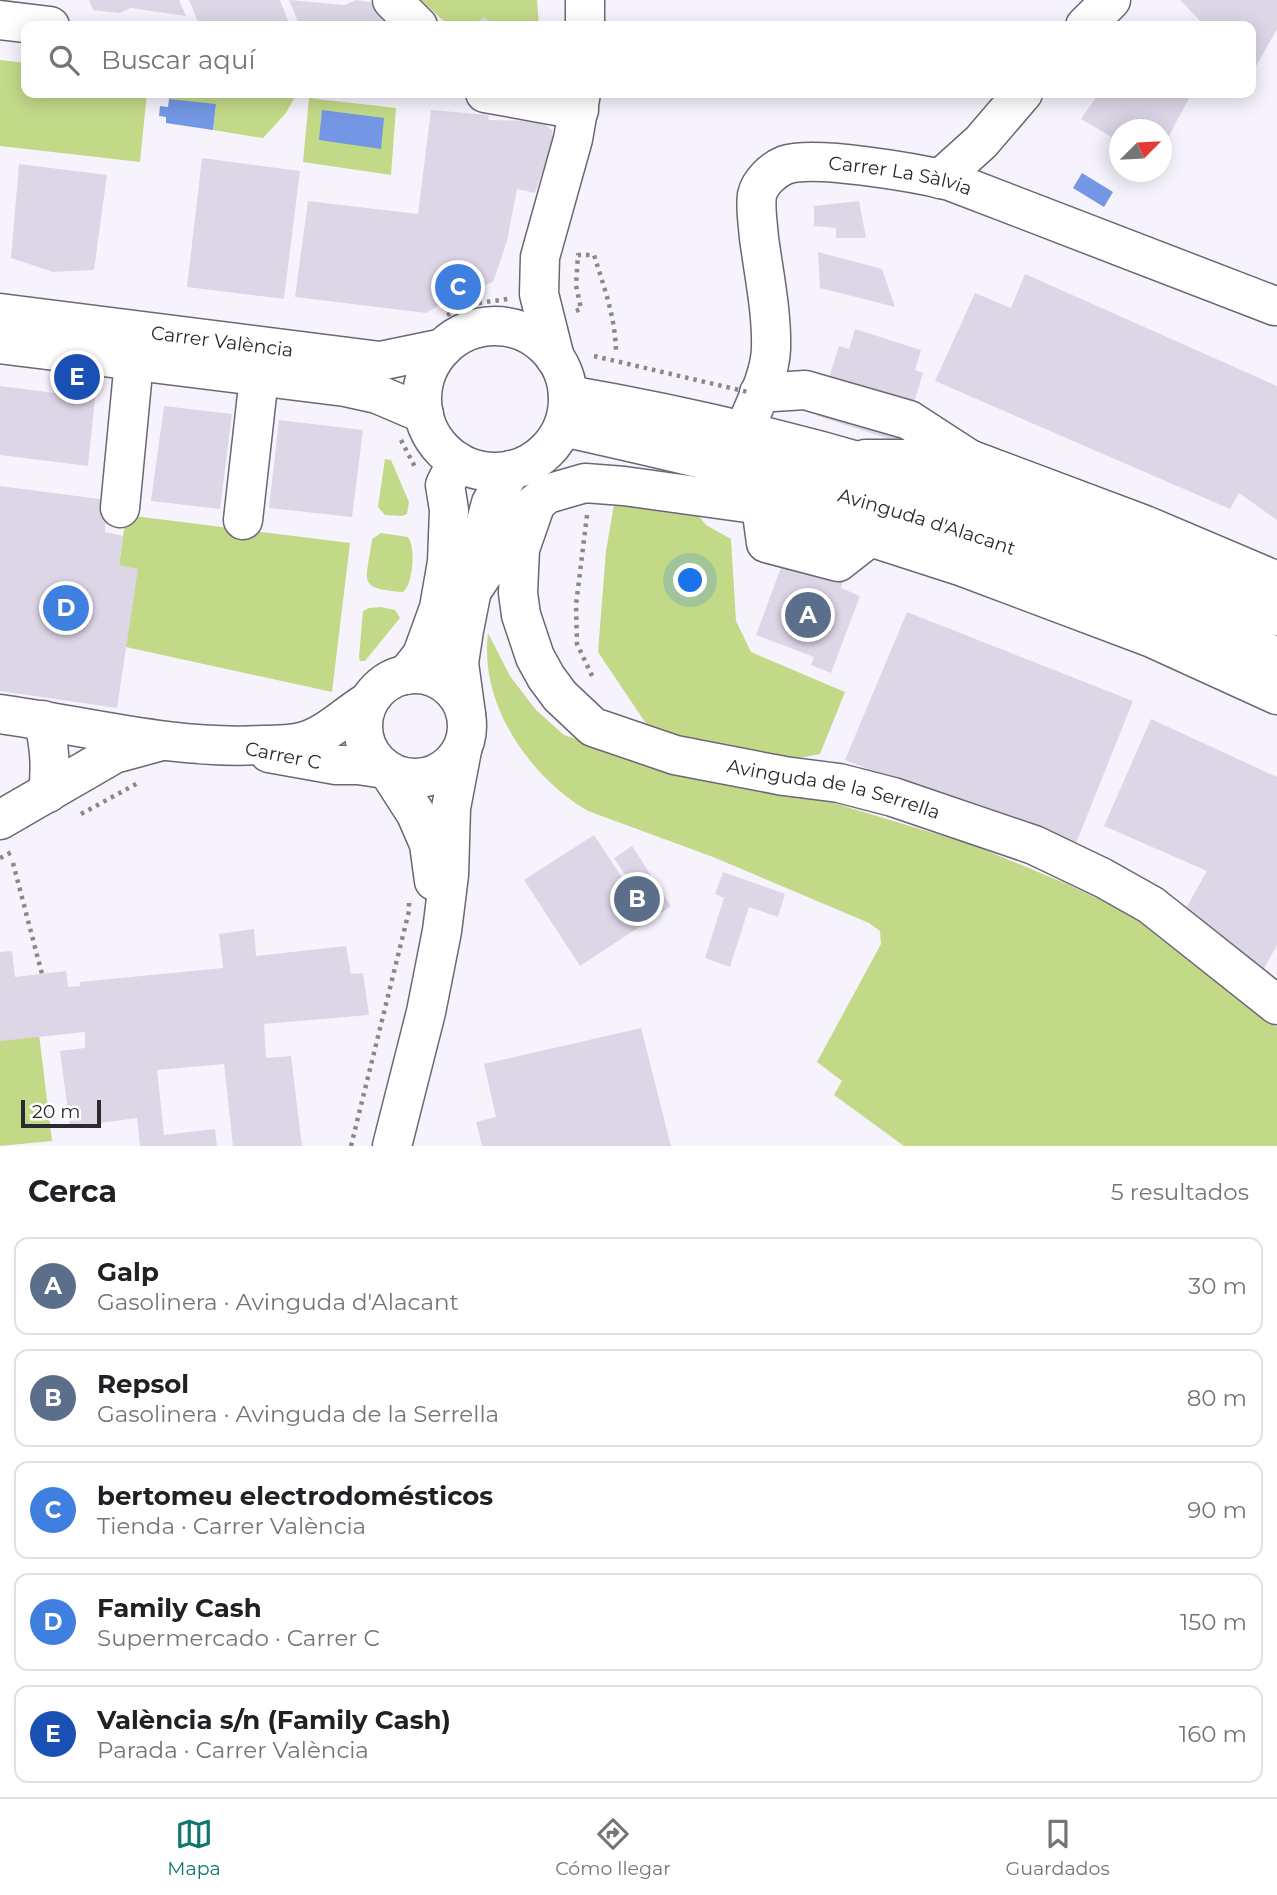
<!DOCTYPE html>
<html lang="es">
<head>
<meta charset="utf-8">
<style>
  body { margin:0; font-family:Montserrat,sans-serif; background:#f6f6f6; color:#202124 }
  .compass { position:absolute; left:1109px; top:119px; width:63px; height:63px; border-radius:50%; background:#fff; box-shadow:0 4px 18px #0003; rotate:66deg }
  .scale { position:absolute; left:21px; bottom:18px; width:80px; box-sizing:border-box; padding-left:7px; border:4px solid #2c2930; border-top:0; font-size:19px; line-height:24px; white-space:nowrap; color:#2c2930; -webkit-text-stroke:5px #fff; paint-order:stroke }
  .you { position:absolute; left:691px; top:581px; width:24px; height:24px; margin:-18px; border:5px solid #fff; border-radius:50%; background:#1a73e8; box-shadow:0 0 0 10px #1a73e833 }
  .badge { display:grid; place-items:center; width:46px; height:46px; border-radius:50%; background:#0f766e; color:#fff; font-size:23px; font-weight:700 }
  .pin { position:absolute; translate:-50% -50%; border:4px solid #fff; box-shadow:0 2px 7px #0006 }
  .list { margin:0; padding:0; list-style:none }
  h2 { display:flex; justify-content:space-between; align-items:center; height:91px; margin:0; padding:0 28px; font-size:30px }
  h2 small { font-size:23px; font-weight:400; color:#757577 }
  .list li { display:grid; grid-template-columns:46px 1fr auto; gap:21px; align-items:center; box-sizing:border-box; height:98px; margin:0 14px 14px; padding:0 14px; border:2px solid #e0e0e0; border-radius:14px }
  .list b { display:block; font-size:26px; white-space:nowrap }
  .list p { margin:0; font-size:23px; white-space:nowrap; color:#757577 }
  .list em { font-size:23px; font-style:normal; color:#757577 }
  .icon { flex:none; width:38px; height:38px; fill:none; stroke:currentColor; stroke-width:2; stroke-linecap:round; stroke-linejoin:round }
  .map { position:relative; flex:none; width:1277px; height:1146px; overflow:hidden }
  .search { position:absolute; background:#fff; box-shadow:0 4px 18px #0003; left:21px; right:21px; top:21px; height:77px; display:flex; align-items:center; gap:18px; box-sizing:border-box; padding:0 24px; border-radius:14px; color:#757577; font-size:26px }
  .sheet { height:651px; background:#fff }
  nav { display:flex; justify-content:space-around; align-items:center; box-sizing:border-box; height:98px; border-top:2px solid #e0e0e0; background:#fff; font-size:19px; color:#757577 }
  nav a { display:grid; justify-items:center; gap:4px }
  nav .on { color:#0f766e }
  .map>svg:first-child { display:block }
  .green { fill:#c2da88 }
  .water { fill:#7397e5 }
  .building { fill:#ddd6e7 }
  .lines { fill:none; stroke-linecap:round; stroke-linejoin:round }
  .minor-casing { stroke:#6c6675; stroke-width:41 }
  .major-casing { stroke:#6c6675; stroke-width:41 }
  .path { stroke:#8a878f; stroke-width:4.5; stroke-dasharray:3.5 5; stroke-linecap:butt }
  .minor { stroke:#fff; stroke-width:38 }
  .major { stroke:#fff; stroke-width:38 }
  .path-bridge { stroke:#8a878f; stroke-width:4.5; stroke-dasharray:3.5 5; stroke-linecap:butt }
  .labels { text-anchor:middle; stroke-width:5; stroke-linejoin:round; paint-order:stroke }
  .street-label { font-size:19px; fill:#2c2930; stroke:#fff }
</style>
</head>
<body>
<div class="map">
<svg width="1277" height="1146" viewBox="0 0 1277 1146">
  <rect width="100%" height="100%" fill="#f7f3fd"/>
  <path class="green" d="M421,0H537L539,26H493L484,17L474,26H449Z
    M0,60L26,63V93H147L140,162L0,146Z
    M167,93H264L295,97L286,113L263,138L213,130L216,105L169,99Z
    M309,98L396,108L391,175L303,162Z
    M385,459L391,460L409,502L407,514L402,516L385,515L378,507Z
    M616,493L687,501L706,525L731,539L736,621L751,652L845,692L820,754L779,762L662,739L645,722L598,652L606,551Z
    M126,515L350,543L332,692L126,647L119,565Z
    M381,533L408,537C416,547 413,585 403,592C355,588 367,582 372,539Z
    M381,607L395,610L400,618L365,661H360L359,657L363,611L369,608Z
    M488,633L510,676L536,710L564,735L683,774L794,791L973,845L1067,884L1149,923L1277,1027V1146H904L834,1095L842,1081L817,1062L881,944L880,931L869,923L713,857L588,811C528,776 479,703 488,633Z
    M39,1034L52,1141L0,1146V1039Z"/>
  <path class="water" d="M169,99L216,104L213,130L166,123V117L159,116L160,106L168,107Z
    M322,110L384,118L381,149L319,140Z
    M1082,173L1113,192L1104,207L1073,188Z"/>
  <path class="building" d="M89,0H179L186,16L131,8L119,13L93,10Z
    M189,0H280L290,26L238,22L227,26L199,24Z
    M289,0L345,5L356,0L381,4L390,26H300Z
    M1180,0H1277V29L1251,75V26H1205Z
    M484,17L493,26H474Z
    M1099,93H1180L1189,98L1162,149V130H1120V142L1081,119Z
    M431,110L488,115L489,120L540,121L552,130L553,141L535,193L517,189L507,241L493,282L451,298L426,313L295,297L308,201L418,214Z
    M202,158L300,171L284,299L187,287Z
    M19,164L107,175L94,270L53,272L11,258Z
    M859,201L866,238H836V228L814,226V206Z
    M818,252L882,269L895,307L820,288Z
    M1025,274L1277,386V520L1239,493L1230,509L935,381L975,293L1011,308Z
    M855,329L921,350L915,370L923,373L902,443L817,416L839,346L849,349Z
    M0,386L95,398L88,466L0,455Z
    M164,406L232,414L220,509L151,501Z
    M279,420L363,430L352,517L269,508Z
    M0,486L107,500L105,532L123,536L119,565L138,569L117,708L0,691Z
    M786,554L844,577L841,588L860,596L831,673L811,665L814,657L756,635Z
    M907,612L1133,701L1073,851L845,760Z
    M1151,719L1277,777V945L1261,974L1186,908L1207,871L1104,826Z
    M594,835L650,920L580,966L524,880Z
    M632,846L671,906L653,918L614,858Z
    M723,872L785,894L778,917L749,907L730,967L705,958L724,898L715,894Z
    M254,929L256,956L346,946L351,974L363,973L369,1015L264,1024L266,1058L291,1056L302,1146H233L224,1064L157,1070L164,1135L215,1129L217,1146H140L137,1118L70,1127L60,1051L85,1048V1032L0,1041V952L12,951L15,977L66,971L68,987L80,986V982L223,968L219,934Z
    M641,1028L671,1146H482L476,1122L496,1117L484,1064Z"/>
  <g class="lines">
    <g class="minor-casing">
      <g id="minor">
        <path d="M392,0L418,26"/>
        <path d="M0,20L50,26"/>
        <path d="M585,26V0"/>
        <path d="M1085,26L1111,0"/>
        <path d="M485,93L579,110"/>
        <path d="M940,179L981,142L1023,93"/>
        <path d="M555,358L539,294L540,257L573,139L581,93"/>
        <path d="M759,393L805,390L909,420L969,459"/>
        <path id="s1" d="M744,431C754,406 770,376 771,349C772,312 764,275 759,238C758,224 755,208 757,195C760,182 773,170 785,165C815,155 917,173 950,181L1275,306"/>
        <path d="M865,459H969L1145,525L1277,581"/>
        <path id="s2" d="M536,503L520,549L518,593L521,615L535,657L546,677L560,696L593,727L675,755L784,776L839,783L893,797L1034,845L1103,878L1151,905L1277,1005"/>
        <path d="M761,506L766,543L838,562L870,537"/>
        <path d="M120,508L134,361"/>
        <path d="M243,520L259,377"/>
        <path d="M471,592L524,513L547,494L585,483L624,486L747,503L792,512L870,537L963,567L1152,638L1277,695"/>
        <circle cx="415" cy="726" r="52"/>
        <path d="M406,675L422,655L439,608L447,562L449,510L445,485L457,461"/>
        <path d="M0,714C86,726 174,750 262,745C276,745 291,745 305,741C328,734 347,714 369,701"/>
        <path d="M466,714L459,663L464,630L484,529L491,503L511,470"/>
        <path d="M43,720C50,746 51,767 48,793"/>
        <path d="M269,753L336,765H358L385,769"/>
        <path d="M389,772L416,814L429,844L434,881"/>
        <path d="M0,820L114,754L158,742"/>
        <path d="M392,1146L426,1012L442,931L449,875L451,808L462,750"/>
      </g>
    </g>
    <g class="major-casing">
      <g id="major">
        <path id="s3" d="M0,313L380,361L443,348"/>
        <circle cx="495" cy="399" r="73"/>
        <path d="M0,344L345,387L377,394L424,414"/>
        <path d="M568,395C813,437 1051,513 1277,616"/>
        <path id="s4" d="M563,427C675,452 787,478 897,511C1027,549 1154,598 1277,657"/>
      </g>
    </g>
    <path class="path" d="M576,311L581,309L576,285L578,255H594C604,287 616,319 616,354
      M447,315L471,304L508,299
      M401,440L416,469
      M587,515L576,605L577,644L594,680
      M81,814L138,783
      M0,858L12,852
      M13,863L42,974
      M351,1146L409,911V902"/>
    <use href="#minor" class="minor"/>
    <use href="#major" class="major"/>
    <path class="path-bridge" d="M594,356L748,392"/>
  </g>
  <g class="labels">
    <g class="street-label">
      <text dy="7" stroke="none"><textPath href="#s1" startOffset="401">Carrer La Sàlvia</textPath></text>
      <text dy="7" stroke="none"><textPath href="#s3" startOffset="224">Carrer València</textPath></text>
      <text dy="7" stroke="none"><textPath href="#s4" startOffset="376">Avinguda d'Alacant</textPath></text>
      <text transform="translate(283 755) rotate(11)" y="7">Carrer C</text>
      <text dy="7" stroke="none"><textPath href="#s2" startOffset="500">Avinguda de la Serrella</textPath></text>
    </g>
  </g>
</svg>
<svg class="compass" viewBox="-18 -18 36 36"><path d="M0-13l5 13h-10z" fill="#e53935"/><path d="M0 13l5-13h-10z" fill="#757577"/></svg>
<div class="scale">20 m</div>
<div class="you"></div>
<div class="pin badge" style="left:808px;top:615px;background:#5c6f8a">A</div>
<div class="pin badge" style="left:637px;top:899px;background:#5c6f8a">B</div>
<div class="pin badge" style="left:458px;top:287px;background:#3f7fe0">C</div>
<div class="pin badge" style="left:66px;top:608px;background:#3f7fe0">D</div>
<div class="pin badge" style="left:77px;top:377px;background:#1a4fb4">E</div>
<div class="search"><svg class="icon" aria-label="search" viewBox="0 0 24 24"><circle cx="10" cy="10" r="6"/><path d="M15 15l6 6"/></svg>Buscar aquí</div>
</div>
<section class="sheet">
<h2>Cerca<small>5 resultados</small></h2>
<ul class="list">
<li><span class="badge" style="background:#5c6f8a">A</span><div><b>Galp</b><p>Gasolinera · Avinguda d'Alacant</p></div><em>30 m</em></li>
<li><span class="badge" style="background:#5c6f8a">B</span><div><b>Repsol</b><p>Gasolinera · Avinguda de la Serrella</p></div><em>80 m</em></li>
<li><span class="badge" style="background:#3f7fe0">C</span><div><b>bertomeu electrodomésticos</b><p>Tienda · Carrer València</p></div><em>90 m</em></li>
<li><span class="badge" style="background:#3f7fe0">D</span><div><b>Family Cash</b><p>Supermercado · Carrer C</p></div><em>150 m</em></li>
<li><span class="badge" style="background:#1a4fb4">E</span><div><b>València s/n (Family Cash)</b><p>Parada · Carrer València</p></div><em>160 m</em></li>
</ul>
</section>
<nav>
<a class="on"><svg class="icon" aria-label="map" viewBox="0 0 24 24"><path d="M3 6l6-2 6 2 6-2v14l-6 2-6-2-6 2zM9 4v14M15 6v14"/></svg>Mapa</a>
<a><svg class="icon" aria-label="directions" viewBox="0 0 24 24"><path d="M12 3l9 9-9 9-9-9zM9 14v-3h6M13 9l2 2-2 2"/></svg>Cómo llegar</a>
<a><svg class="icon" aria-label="saved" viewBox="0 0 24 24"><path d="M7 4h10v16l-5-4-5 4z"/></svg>Guardados</a>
</nav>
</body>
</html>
